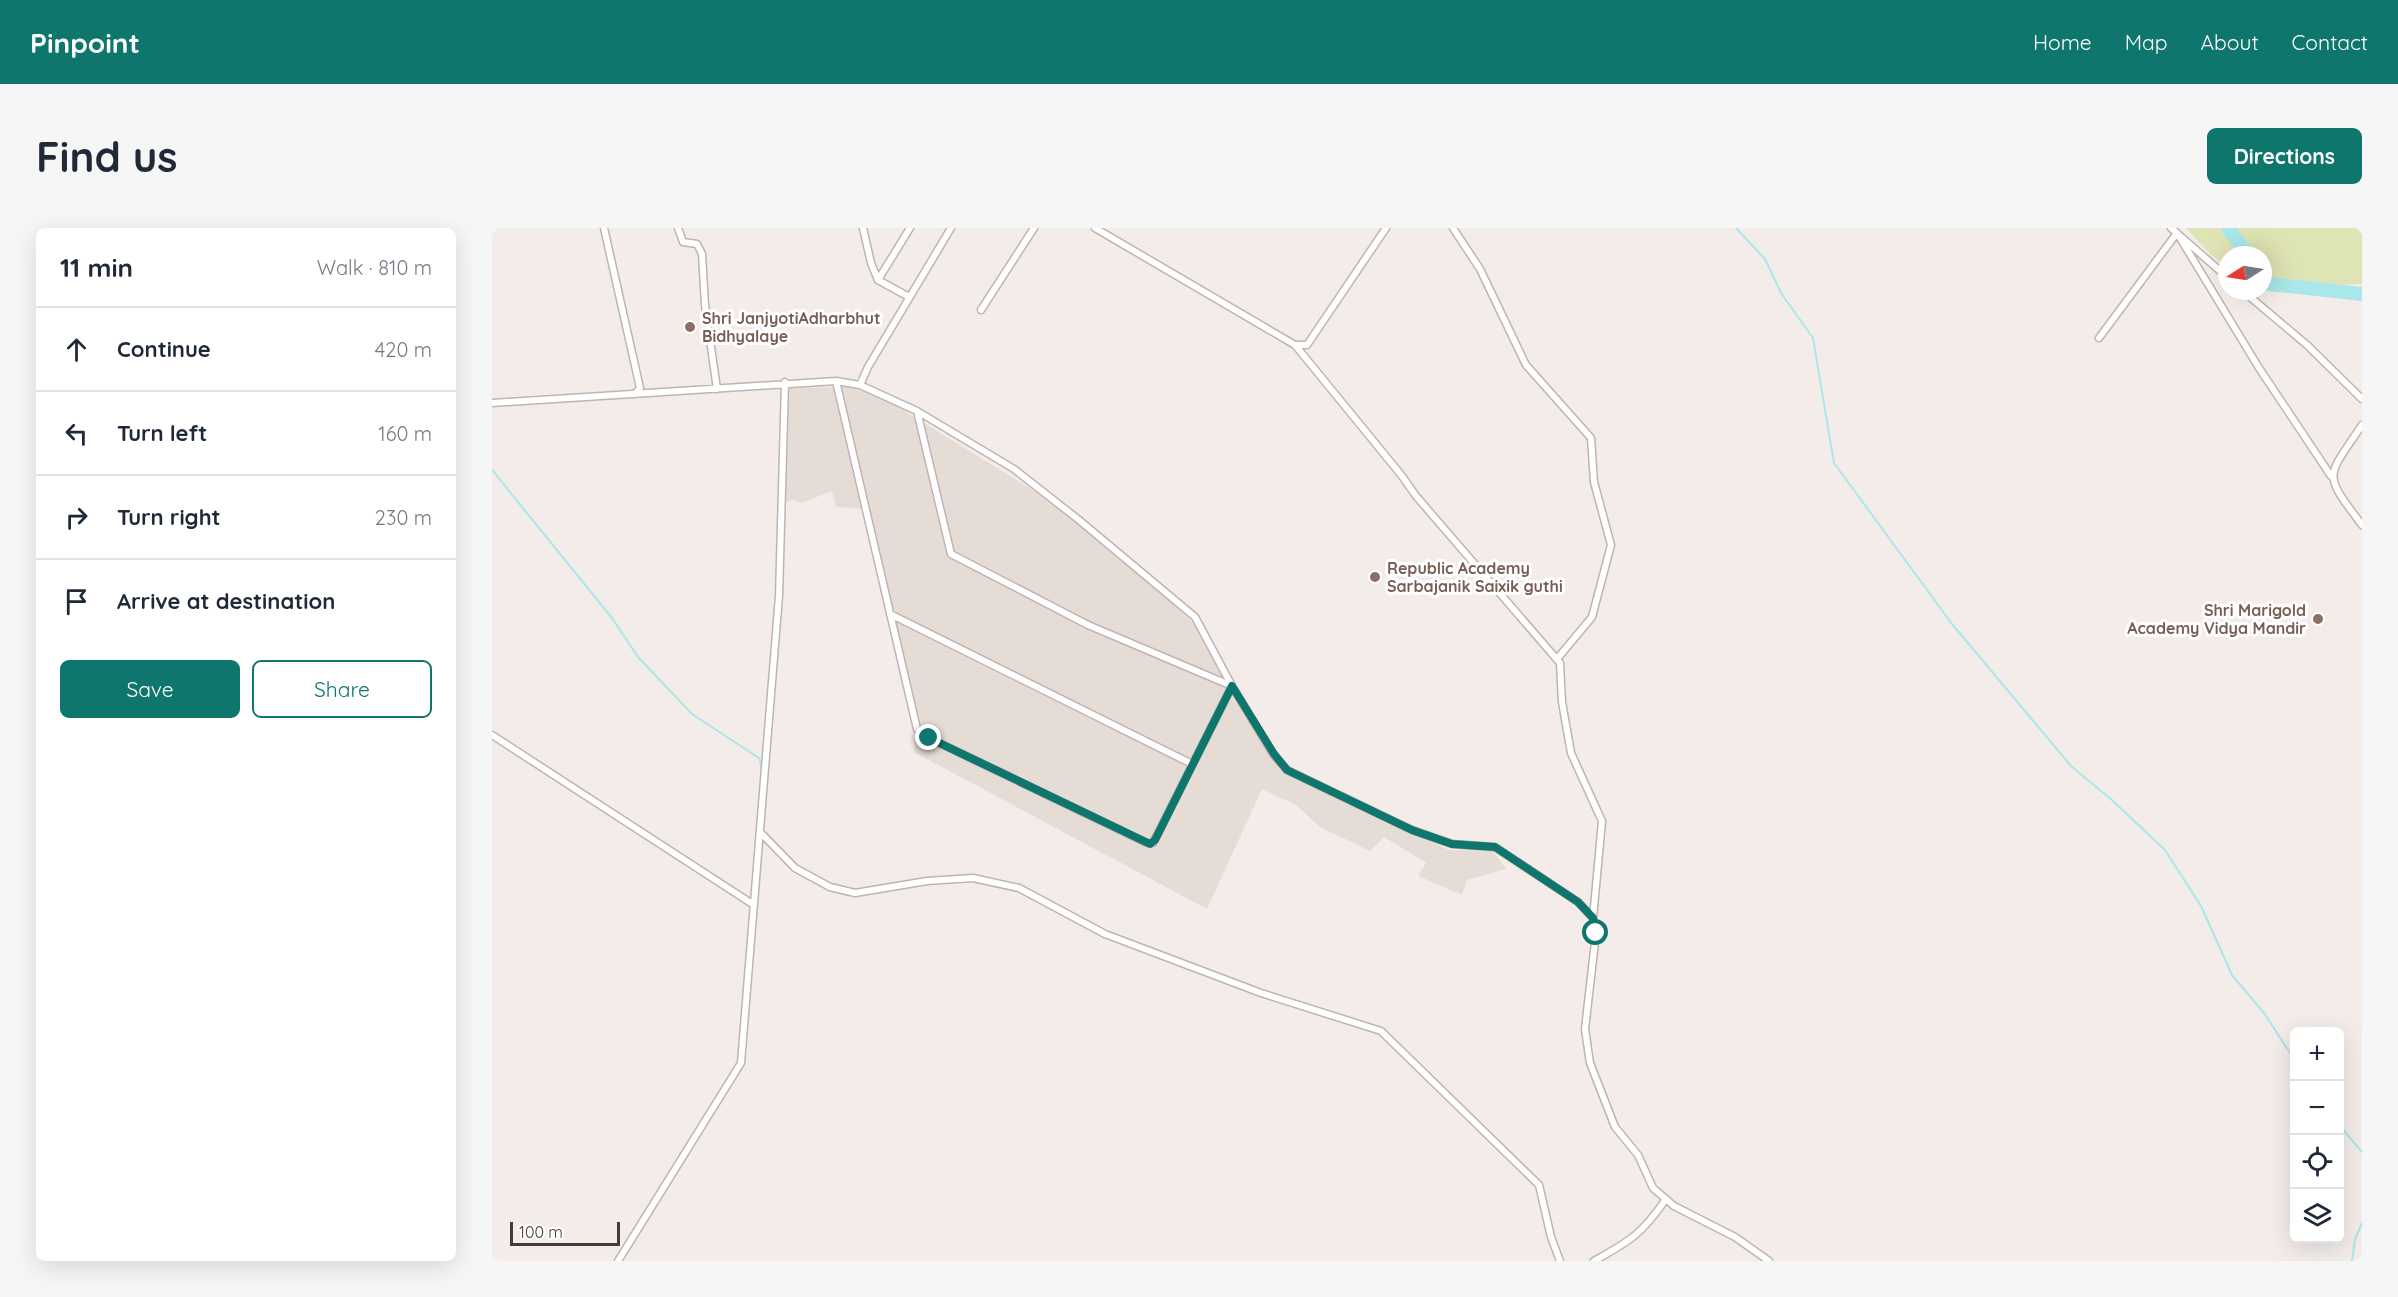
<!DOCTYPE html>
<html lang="en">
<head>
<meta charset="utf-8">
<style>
  body { margin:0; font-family:Quicksand,sans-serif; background:#f6f6f7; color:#1f2937 }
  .controls { position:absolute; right:18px; bottom:18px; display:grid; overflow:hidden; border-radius:9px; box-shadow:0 6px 24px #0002 }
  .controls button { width:54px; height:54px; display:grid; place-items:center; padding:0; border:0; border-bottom:2px solid #e0e1e3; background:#fff; color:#1f2937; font:30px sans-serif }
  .compass { position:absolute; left:1726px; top:18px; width:54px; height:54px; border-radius:50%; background:#fff; box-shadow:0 6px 24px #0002; rotate:258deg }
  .scale { position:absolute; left:18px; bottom:15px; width:110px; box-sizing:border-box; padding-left:6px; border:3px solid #453b37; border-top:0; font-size:16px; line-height:21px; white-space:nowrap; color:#453b37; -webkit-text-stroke:4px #fff; paint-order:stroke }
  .stop { position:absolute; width:18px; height:18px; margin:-14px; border:4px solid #0f766e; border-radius:50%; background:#fff }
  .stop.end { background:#0f766e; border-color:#fff; box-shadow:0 2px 6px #0008 }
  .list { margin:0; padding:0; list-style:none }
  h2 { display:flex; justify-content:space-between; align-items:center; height:78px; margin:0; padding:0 24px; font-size:26px }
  h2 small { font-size:20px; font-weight:400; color:#747a83 }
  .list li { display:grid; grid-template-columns:39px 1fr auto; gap:18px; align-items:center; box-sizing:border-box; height:84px; padding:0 24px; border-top:2px solid #e0e1e3 }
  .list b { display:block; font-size:22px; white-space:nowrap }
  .list em { font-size:20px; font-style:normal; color:#747a83 }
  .actions { display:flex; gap:12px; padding:18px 24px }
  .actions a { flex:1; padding:14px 0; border:2px solid #0f766e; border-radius:9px; text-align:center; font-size:21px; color:#0f766e }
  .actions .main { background:#0f766e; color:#fff }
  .icon { flex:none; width:33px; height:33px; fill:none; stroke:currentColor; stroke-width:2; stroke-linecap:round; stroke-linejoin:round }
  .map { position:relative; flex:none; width:1870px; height:1033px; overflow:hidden; border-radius:9px }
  header { display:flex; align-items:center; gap:36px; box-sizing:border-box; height:84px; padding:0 30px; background:#0f766e; color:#fff }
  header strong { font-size:28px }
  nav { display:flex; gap:33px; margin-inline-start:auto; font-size:21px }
  .intro { display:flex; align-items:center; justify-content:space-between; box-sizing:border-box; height:144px; padding:0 36px }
  h1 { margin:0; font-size:42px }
  .button { padding:15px 27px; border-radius:9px; background:#0f766e; color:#fff; font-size:21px; font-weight:700 }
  main { display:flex; gap:36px; padding:0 36px }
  aside { flex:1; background:#fff; border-radius:9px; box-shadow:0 6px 24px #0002 }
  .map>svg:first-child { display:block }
  .residential { fill:#e6dcd6 }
  .green { fill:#dfe4b4 }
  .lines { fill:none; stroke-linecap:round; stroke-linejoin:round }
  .stream { stroke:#a9e7eb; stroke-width:2 }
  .river { stroke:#a9e7eb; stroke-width:14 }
  .street-casing { stroke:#c0b4ae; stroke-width:9 }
  .street { stroke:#fff; stroke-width:6 }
  .route { stroke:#0f766e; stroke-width:8 }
  .education-dot { fill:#8d6e63; stroke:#fff; stroke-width:2 }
  .labels { text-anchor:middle; stroke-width:6; stroke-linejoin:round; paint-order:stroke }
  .education-label { font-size:16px; font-weight:bold; fill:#785e54; stroke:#fff; text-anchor:start }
</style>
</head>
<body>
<header>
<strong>Pinpoint</strong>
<nav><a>Home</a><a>Map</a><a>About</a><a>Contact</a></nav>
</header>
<div class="intro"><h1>Find us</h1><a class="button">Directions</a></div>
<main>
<aside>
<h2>11 min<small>Walk · 810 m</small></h2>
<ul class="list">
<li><svg class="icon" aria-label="ahead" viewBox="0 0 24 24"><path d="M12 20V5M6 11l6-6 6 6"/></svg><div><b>Continue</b></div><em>420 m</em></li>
<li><svg class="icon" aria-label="left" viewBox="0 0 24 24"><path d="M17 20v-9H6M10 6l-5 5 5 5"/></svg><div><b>Turn left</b></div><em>160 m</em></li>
<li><svg class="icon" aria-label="right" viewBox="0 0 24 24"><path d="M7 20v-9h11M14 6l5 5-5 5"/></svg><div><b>Turn right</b></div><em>230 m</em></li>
<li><svg class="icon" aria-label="arrive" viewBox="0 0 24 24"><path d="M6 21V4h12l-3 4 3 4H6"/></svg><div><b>Arrive at destination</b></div></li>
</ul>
<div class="actions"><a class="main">Save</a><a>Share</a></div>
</aside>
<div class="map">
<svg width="1870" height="1033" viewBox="0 0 1870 1033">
  <rect width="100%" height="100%" fill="#f3ece8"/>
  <path class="residential" d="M355,159L374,161L398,174L565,277L658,355L706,399L742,471L784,534L794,544L957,622H1000L1014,641L975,652L970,667L926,648L934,635L892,609L878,623L828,599L804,577L770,561L715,681L422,524L425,496L375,287L370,281L344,279L340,263L309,275L300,272L294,275L293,271L296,160Z"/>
  <path class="green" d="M1694,0H1870V56L1771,60V27H1735V38L1718,26Z"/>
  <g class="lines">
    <path class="stream" d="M1244,0L1273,31L1289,65L1321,110L1342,235L1460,396L1579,538L1620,572L1673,622L1709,678L1740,747L1772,785L1802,831
      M0,242L120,390L146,429L200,486L267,530L270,540
      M1848,898L1870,924
      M1860,1033L1863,1011L1870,995"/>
    <path class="river" d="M1736,0L1756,27
      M1771,48L1777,56L1870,66"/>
    <g class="street-casing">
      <path id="street" d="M112,0L148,160L143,166
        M186,0L191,14L205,16L210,26L213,77L225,161
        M371,0L379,35L386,52L417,69
        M603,0L803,117L910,248L924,268L1068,435L1070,474L1079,525L1110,593L1101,690
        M961,0L988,41L1034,137L1099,210L1102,254L1119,317L1100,389L1065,431
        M1679,0L1735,49
        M386,52L418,0
        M1751,63L1815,117L1870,171
        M489,82L542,0
        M1607,110L1685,5L1767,140L1839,248
        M803,117H815L894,0
        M344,153L425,501L437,510L655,615H661L740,458L596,397L459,326L425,183
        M368,157L376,139L459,0
        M0,175L344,153L368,157L425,183L522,241L587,292L703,389L740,458L781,526L795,542L920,602L960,616L1003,619L1086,674L1101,690L1104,705L1093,801L1098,835L1123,899L1146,927L1161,960L1182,978L1243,1009L1277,1033
        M1870,197C1834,251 1830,244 1870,297
        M398,386L700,536
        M0,507L262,677
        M268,604L303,640L338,659L363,665L435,653L481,650L527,660L613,706L769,765L889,803L1047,957L1059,1009L1068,1033
        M126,1033L249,835L287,368L293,154
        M1102,1033C1138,1013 1150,1006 1174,971"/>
    </g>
    <use href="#street" class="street"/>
  </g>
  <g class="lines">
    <path class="route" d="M437,510L658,616L663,612L740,458L782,526L795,542L920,602L960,616L1003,619L1086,674L1101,690L1104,705"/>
  </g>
  <g class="education-dot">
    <circle cx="198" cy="99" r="6"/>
    <circle cx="883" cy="349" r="6"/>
    <circle cx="1826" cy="391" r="6"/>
  </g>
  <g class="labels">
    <g class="education-label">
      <text x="210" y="96">Shri JanjyotiAdharbhut<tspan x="210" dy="18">Bidhyalaye</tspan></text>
      <text x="895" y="346">Republic Academy<tspan x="895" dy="18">Sarbajanik Saixik guthi</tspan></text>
      <text x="1814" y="388" text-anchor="end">Shri Marigold<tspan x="1814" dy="18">Academy Vidya Mandir</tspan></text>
    </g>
  </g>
</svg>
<div class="controls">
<button>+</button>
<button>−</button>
<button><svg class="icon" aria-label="locate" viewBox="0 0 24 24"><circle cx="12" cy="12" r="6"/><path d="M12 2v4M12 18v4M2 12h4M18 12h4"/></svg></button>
<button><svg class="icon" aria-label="layers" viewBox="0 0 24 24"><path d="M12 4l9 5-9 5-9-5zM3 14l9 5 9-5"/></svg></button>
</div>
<svg class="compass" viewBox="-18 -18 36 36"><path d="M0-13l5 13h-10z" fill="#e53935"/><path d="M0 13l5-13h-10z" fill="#747a83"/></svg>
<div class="scale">100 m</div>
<div class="stop" style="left:1104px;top:705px"></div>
<div class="stop end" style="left:437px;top:510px"></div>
</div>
</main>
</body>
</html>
